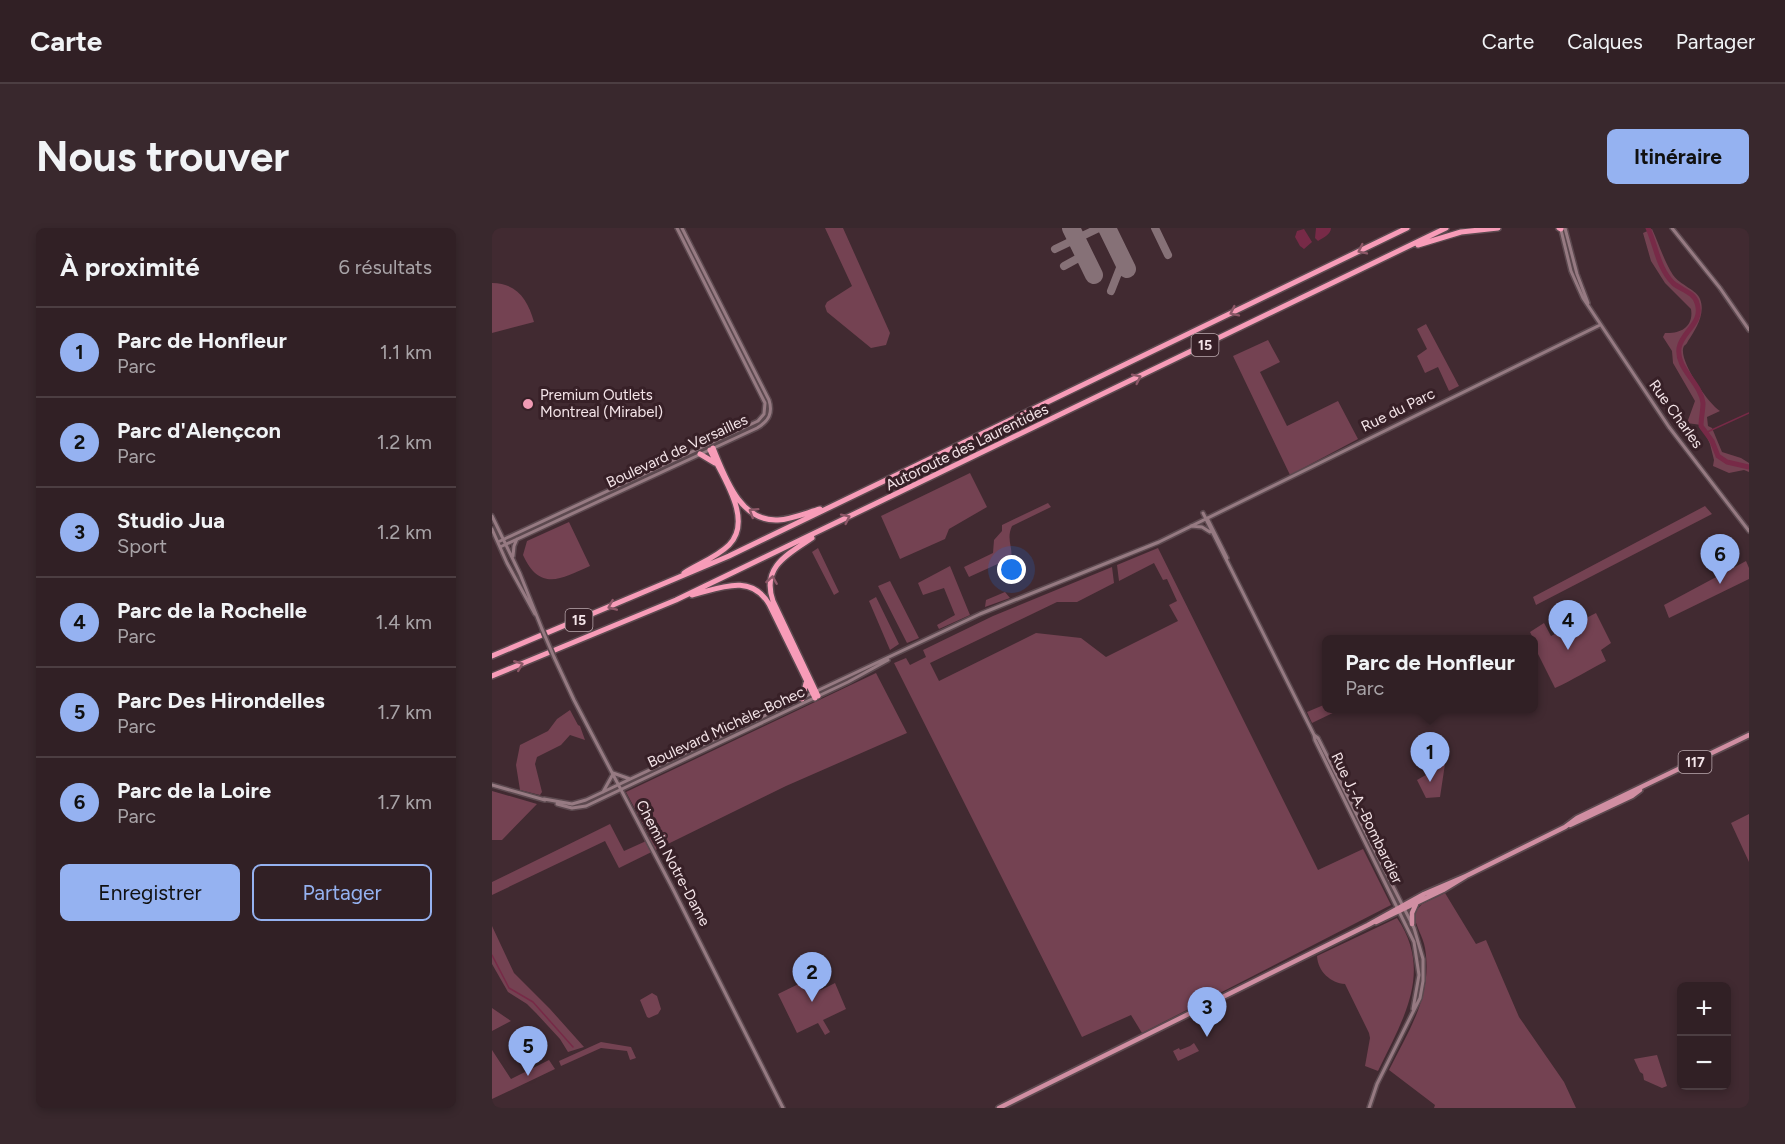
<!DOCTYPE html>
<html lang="fr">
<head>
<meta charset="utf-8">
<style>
  body { margin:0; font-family:Figtree,sans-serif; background:#39282d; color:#f1f3f6 }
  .controls { position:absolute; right:18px; bottom:18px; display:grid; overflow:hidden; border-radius:9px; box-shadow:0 3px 9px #0003 }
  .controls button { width:54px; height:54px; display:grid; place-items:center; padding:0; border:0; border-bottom:2px solid #4c3e42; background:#312025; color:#f1f3f6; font:30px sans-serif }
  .you { position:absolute; left:520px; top:342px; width:21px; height:21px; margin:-15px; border:4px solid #fff; border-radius:50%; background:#1a73e8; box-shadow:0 0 0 9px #1a73e833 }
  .badge { display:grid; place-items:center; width:39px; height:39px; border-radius:50%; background:#95b2f1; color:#111; font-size:20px; font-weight:700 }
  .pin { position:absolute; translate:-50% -50px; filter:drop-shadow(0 2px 3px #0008) }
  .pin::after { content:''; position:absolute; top:32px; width:21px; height:18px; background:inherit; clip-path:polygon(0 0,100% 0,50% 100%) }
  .popup { position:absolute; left:830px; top:407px; width:216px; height:78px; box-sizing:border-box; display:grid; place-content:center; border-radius:9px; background:#312025; filter:drop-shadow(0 2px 4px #0005); font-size:20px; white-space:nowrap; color:#a8a3a7 }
  .popup b { font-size:22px; color:#f1f3f6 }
  .popup::after { content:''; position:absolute; left:50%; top:100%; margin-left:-12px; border:12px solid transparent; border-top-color:#312025 }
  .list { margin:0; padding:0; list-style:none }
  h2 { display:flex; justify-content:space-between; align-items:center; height:78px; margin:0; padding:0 24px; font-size:26px }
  h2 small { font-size:20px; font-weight:400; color:#a8a3a7 }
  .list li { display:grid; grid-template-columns:39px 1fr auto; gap:18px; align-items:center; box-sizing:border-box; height:90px; padding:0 24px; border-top:2px solid #4c3e42 }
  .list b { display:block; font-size:22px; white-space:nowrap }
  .list p { margin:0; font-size:20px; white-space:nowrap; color:#a8a3a7 }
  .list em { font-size:20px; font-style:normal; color:#a8a3a7 }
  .actions { display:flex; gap:12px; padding:18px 24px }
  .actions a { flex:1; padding:14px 0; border:2px solid #95b2f1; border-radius:9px; text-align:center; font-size:21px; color:#95b2f1 }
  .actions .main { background:#95b2f1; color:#111 }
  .map { position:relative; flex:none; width:1257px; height:880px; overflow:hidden; border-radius:9px }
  header { display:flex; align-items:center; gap:36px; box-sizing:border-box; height:84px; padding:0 30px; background:#312025; border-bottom:2px solid #4c3e42 }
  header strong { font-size:28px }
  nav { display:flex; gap:33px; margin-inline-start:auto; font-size:21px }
  .intro { display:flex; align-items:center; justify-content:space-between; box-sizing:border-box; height:144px; padding:0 36px }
  h1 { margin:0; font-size:42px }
  .button { padding:15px 27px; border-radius:9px; background:#95b2f1; color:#111; font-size:21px; font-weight:700 }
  main { display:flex; gap:36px; padding:0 36px }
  aside { flex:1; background:#312025; border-radius:9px; box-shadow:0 3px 9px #0003 }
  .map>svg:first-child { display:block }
  .green { fill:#744252 }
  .water { fill:#772a47 }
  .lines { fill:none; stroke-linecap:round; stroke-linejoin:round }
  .stream { stroke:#772a47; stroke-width:1.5 }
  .river { stroke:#772a47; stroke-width:5 }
  .taxiway { stroke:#867177; stroke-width:8 }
  .runway { stroke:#867177; stroke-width:18 }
  .minor-casing { stroke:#5c494f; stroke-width:6 }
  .major-casing { stroke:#5c494f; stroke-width:8 }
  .highway-casing { stroke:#5c494f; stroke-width:8 }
  .minor { stroke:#967a82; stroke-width:3 }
  .major { stroke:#d08ea2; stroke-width:4.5 }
  .highway { stroke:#f79cb8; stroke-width:5 }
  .minor-bridge-casing { stroke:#5c494f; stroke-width:6; stroke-linecap:butt }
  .minor-bridge { stroke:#967a82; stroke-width:3 }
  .oneway { stroke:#8d5868 }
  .poi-dot { fill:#f09ab4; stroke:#372027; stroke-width:2 }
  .labels { text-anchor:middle; stroke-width:6; stroke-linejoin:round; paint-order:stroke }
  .shield { fill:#372027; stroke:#bba9ae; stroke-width:1.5 }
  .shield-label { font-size:14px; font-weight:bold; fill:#f4e4e8 }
  .poi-label { font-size:15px; fill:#f4e4e8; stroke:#372027; text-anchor:start }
  .street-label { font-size:15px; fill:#f4e4e8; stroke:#372027 }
</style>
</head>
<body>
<header>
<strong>Carte</strong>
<nav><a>Carte</a><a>Calques</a><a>Partager</a></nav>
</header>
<div class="intro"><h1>Nous trouver</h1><a class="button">Itinéraire</a></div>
<main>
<aside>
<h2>À proximité<small>6 résultats</small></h2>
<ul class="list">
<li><span class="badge">1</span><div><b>Parc de Honfleur</b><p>Parc</p></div><em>1.1 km</em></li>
<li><span class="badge">2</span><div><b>Parc d'Alençcon</b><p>Parc</p></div><em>1.2 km</em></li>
<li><span class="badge">3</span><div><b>Studio Jua</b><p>Sport</p></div><em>1.2 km</em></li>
<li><span class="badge">4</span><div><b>Parc de la Rochelle</b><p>Parc</p></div><em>1.4 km</em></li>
<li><span class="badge">5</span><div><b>Parc Des Hirondelles</b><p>Parc</p></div><em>1.7 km</em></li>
<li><span class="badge">6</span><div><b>Parc de la Loire</b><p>Parc</p></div><em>1.7 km</em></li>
</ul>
<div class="actions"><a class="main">Enregistrer</a><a>Partager</a></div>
</aside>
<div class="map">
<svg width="1257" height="880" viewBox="0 0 1257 880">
  <rect width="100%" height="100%" fill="#412a31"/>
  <path class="green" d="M333,0H351L398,105L394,117L379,120L335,84L333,78L335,74L360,58Z
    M1160,1C1167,16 1172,33 1181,47C1188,57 1205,62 1208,71C1214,86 1203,102 1196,113C1194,118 1192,116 1191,121C1189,136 1216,175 1228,183L1215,189L1216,198L1220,200L1230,224L1249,230L1257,235V244L1252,242L1237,245L1221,238L1222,232L1218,216L1209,197L1195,195L1203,173L1181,135L1180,123L1171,109L1173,105C1188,106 1202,99 1199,81L1173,55L1159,33L1151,5Z
    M0,55C25,55 36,72 42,94L0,105Z
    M934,96L967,158L957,163L946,139L933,145L925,128L935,121L925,101Z
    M776,112L788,134L768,144L795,198L846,173L866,211L798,247L741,128Z
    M478,245L495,279L457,301L453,311L408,331L389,288Z
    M556,275L559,279L520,298C512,315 527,325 514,342L510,334L477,349L472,339L501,325L502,312L510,303V297Z
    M1213,278L1220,286L1044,377L1041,369Z
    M77,294L98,338C69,351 48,364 31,327L35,313Z
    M326,320L347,364L342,367L320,324Z
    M666,320L826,642L871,621L899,677L650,805L639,787L590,809L402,435L414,430L418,437L434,429L431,422L501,388L620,339L622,355L585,374H565L438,435L447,453L544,405L589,410L614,429L686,393L677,377L685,373L675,351L671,352L662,335L627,353L625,337Z
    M1254,333L1257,340V351L1177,390L1172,377Z
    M458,338L478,387L447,401L445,397L463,387L452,360L431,367L426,355Z
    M398,353L427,410L415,415L386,358Z
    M513,364L518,370L493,379L494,372Z
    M384,369L407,416L398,422L377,373Z
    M1104,385L1119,415L1109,422L1114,433C1096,442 1081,452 1063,460L1042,418V412L1038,411L1041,410L1038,404L1052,395L1059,408Z
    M384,445L415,505L294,558L127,640L113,613L0,667V654L118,596L132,623L152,614L158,609L134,564Z
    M834,476V480L849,481L820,495L815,484Z
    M78,482L86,497L88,498L93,512L78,507L69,517L45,529L43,536L50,564L48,567L28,562L24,537L28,517L56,503L65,491Z
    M953,536L948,569L934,570L925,552Z
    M0,563L45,576L10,612H0Z
    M1257,586V634L1239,595Z
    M953,665L984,716L994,712L1027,789L1072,854L1084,880H942L943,877L897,842C917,802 941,767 933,720C931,708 923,698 922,685L930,676Z
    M905,690C942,744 910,793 886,843L873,838L878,810L877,805L853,756C839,755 826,744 825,728Z
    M0,698L22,745L58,781L92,819L76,824L68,811L44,785L35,776L16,764L0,736Z
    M323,748L329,762L343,755L354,781L331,792L338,804L333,807L326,795L305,805L286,766Z
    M160,765L165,768L169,781L166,786L157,790L155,789L148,772Z
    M0,780L19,793L0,803Z
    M109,814L139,819L144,830L138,832L135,823L109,820L69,838L67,833Z
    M702,815L707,823L686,833L681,823L687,820L688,822L698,818Z
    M0,822L19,851L57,832L63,841L0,871Z
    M1165,827L1175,858L1170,860L1152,852L1151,846L1148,844L1142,831Z"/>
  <path class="water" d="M824,0H839C839,6 831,10 826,13L823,10Z
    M812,1L820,14L812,21L808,18L803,9L805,3Z"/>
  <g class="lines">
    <path class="stream" d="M1213,205L1257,185
      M0,727L17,760L41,774L81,819"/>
    <path class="river" d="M1156,0C1164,18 1166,40 1181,55C1189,62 1202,64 1205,75C1212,95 1190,103 1187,120C1184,141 1209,155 1211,175C1211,182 1209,191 1209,198L1220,213L1226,228L1235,234L1257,239"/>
    <path class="taxiway" d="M663,0L676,27
      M563,21L607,0
      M572,38L592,27
      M619,63L628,40L633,38"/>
    <path class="runway" d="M579,0L602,47
      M615,0L635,41"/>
    <g class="minor-casing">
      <path id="minor" d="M1073,0L1085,46L1096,75
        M1180,0L1228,60L1257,102
        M1069,2L1079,43L1091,70L1177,199L1257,303
        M711,285L822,507L826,510L922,700L931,731V753L928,770L885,856L877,880
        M0,288L28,346L50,401
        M715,290L735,330
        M699,298L710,299L718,304
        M0,301L15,335L43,386
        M6,314L266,193L272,186L273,175L185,0
        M8,319L265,200C277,193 281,185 277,172L190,0
        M21,328L22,318L25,311
        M62,429L82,472L182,663L291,880
        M822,507L823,512L922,714L927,747L921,781
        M121,545L138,551
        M0,557L53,572
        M111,564L121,546
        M52,571L80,576L94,572L488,386L667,314L1108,97
        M65,576L80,580L94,578L356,454L396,432"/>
    </g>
    <g class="major-casing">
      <path id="major" d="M1078,597L1140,568L1148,562
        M884,694L951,662L974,648L1073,599L1085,590L1257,507
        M920,696V685L924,676
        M507,880L876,697L932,666L974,648"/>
    </g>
    <g class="highway-casing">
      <path id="highway" d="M1067,0L1069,1
        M926,17L969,4L1006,0
        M221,220C233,249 248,294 286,292C300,291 314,285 328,281
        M208,226L223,235
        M320,310C296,326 269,339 281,373L326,468
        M192,345C206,336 225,329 237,317C262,292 230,248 218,222
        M200,367C228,360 259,345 277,376L323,470
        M0,428L237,328L915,0
        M0,448L184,372L242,344L954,0
        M310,471L314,455"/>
    </g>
    <use href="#minor" class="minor"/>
    <use href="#major" class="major"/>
    <use href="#highway" class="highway"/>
    <g class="minor-bridge-casing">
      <path id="minor-bridge" d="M50,401L62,429"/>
    </g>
    <use href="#minor-bridge" class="minor-bridge"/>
  </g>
  <defs><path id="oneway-chevron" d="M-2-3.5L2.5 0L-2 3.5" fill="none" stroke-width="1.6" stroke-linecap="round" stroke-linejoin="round" transform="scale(1.5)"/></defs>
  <g class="oneway">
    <use href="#oneway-chevron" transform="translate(870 22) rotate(154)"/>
    <use href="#oneway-chevron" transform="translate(742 84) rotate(154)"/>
    <use href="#oneway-chevron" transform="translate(645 150) rotate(-26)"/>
    <use href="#oneway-chevron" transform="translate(261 284) rotate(-148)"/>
    <use href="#oneway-chevron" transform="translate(354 290) rotate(-26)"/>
    <use href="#oneway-chevron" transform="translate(280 352) rotate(-81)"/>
    <use href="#oneway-chevron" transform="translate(120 378) rotate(157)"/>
    <use href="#oneway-chevron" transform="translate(27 437) rotate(-22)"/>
  </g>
  <circle class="poi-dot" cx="36" cy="176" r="6"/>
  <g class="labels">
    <g class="shield">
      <rect x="699.5" y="106" width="27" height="22" rx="4.5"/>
      <rect x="73.5" y="381" width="27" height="22" rx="4.5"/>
      <rect x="1186.5" y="523" width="33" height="22" rx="4.5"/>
    </g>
    <g class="shield-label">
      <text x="713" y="122">15</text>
      <text x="87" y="397">15</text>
      <text x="1203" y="539">117</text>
    </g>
    <g class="poi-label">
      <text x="48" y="172">Premium Outlets<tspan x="48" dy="17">Montreal (Mirabel)</tspan></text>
    </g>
    <g class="street-label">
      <text transform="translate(906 182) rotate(-26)" y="5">Rue du Parc</text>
      <text transform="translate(1184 186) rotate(54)" y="5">Rue Charles</text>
      <text transform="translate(475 219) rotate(-26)" y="5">Autoroute des Laurentides</text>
      <text transform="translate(185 223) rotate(-25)" y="5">Boulevard de Versailles</text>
      <text transform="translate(234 499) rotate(-25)" y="5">Boulevard Michèle-Bohec</text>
      <text transform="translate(875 590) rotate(64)" y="5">Rue J.-A.-Bombardier</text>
      <text transform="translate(181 635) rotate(62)" y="5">Chemin Notre-Dame</text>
    </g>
  </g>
</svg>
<div class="controls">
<button>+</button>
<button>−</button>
</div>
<div class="you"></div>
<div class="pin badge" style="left:938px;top:554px">1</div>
<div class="popup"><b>Parc de Honfleur</b>Parc</div>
<div class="pin badge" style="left:320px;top:774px">2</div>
<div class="pin badge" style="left:715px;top:809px">3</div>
<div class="pin badge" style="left:1076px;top:422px">4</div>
<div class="pin badge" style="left:36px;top:848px">5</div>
<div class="pin badge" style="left:1228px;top:356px">6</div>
</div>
</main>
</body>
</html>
